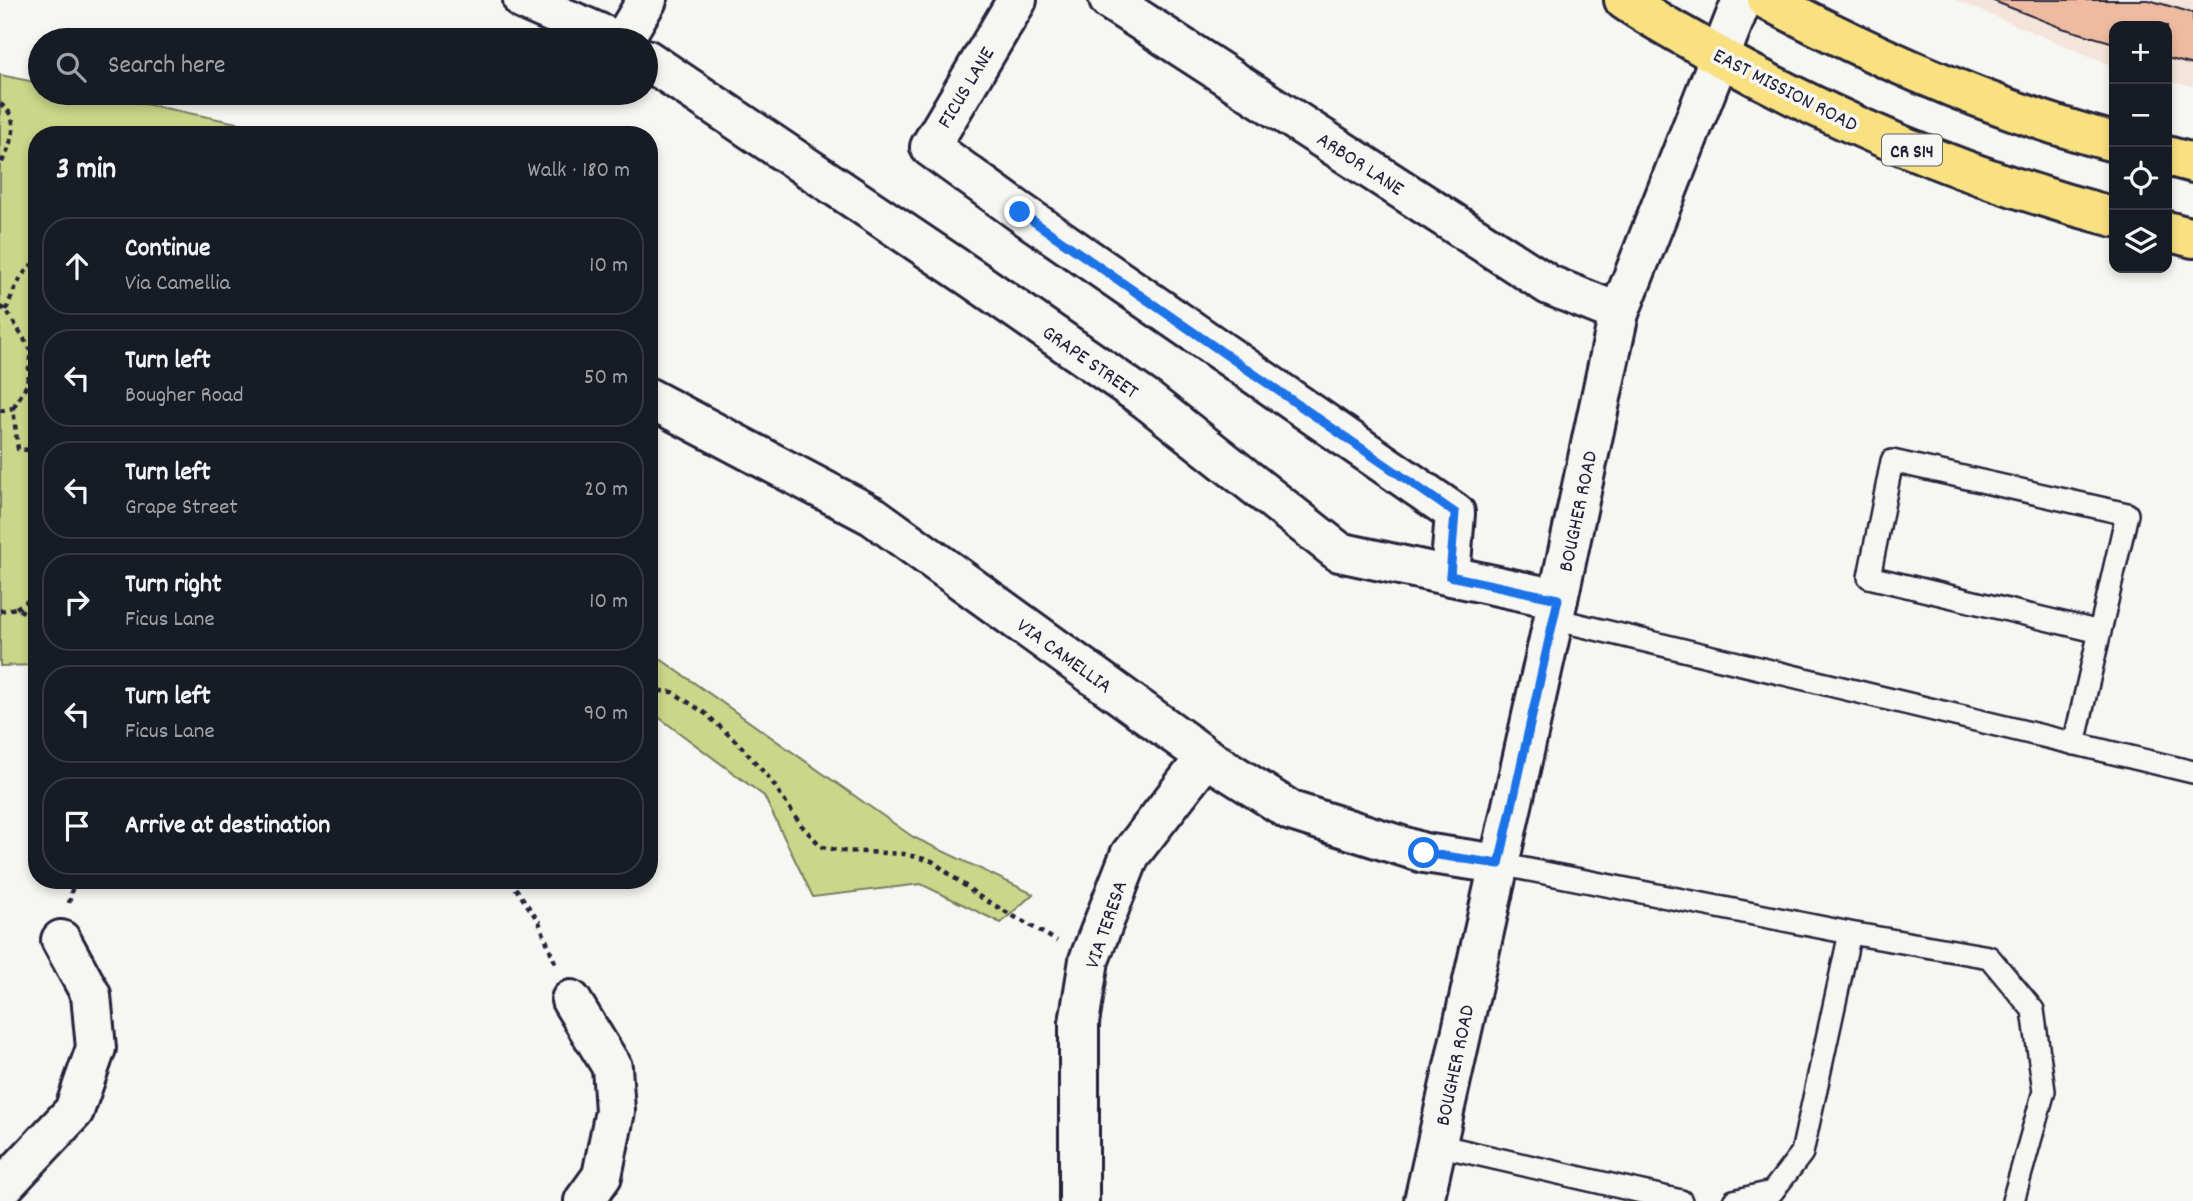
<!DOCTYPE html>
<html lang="en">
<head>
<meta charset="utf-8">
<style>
  body { margin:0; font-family:Dekko,sans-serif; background:#20242c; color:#f1f3f6 }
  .controls { position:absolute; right:21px; top:21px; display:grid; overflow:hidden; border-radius:14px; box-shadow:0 4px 10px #0003 }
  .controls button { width:63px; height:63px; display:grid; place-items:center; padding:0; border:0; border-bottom:2px solid #363941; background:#171b24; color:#f1f3f6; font:35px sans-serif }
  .stop { position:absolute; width:21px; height:21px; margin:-16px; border:5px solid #1a73e8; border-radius:50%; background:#fff }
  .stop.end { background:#1a73e8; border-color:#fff; box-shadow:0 2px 7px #0008 }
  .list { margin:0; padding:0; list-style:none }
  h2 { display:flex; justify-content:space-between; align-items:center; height:91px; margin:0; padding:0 28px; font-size:30px }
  h2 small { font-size:23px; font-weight:400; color:#9ea1a6 }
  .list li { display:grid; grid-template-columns:46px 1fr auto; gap:21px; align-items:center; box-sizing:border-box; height:98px; margin:0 14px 14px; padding:0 14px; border:2px solid #363941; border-radius:28px }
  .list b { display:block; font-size:26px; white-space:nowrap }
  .list p { margin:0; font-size:23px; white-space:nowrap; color:#9ea1a6 }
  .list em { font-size:23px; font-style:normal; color:#9ea1a6 }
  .icon { flex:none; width:38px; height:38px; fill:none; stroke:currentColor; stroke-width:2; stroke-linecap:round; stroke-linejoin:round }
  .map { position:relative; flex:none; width:2193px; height:1201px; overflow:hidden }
  .search { position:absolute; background:#171b24; box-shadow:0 4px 10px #0003; left:28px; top:28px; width:630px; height:77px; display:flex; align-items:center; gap:18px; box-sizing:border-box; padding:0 24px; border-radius:38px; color:#9ea1a6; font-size:26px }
  .panel { position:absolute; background:#171b24; box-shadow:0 4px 10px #0003; left:28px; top:126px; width:630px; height:763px; border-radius:28px }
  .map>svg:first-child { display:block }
  .built { fill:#f4e4d9 }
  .green { fill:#cad689; stroke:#767c62; stroke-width:2 }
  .building { fill:#eebba0; stroke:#22223b; stroke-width:2 }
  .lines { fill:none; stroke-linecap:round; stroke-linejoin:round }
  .lane-casing { stroke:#22223b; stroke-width:26 }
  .street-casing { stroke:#22223b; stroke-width:44 }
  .secondary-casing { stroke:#22223b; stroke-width:44 }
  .primary-casing { stroke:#22223b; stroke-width:44 }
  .path { stroke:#22223b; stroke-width:4.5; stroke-dasharray:5 5; stroke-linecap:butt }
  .lane { stroke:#f6f6f2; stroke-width:21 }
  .street { stroke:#f6f6f2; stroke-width:38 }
  .secondary { stroke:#f6f6f2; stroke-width:38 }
  .primary { stroke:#f9e181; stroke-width:38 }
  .route { stroke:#1a73e8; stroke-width:9 }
  .labels { text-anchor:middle; stroke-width:7; stroke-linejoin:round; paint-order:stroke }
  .shield { fill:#f6f6f2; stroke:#626272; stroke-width:2 }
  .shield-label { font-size:19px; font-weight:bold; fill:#22223b }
  .street-label { font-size:21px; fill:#22223b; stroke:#f6f6f2 }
</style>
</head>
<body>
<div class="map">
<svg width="2193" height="1201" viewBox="0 0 2193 1201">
  <rect width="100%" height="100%" fill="#f6f6f2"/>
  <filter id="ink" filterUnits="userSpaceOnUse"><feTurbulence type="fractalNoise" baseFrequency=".0143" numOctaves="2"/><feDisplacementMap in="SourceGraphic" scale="14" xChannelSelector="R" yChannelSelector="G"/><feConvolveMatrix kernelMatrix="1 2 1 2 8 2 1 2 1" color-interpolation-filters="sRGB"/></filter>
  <g filter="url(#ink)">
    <path class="built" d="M1955,0H2193V86L2167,82V26H2114V66Z"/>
    <path class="green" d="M0,75L40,83V93H91L296,135H37V665L0,666Z
      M649,651L913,837L1033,894L1001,923L921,884L813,897L764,796L649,710Z"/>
    <path class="building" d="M1991,0H2149L2193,13V65L2167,58V26H2114V43L2062,28Z"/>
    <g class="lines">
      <g class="lane-casing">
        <path id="lane" d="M1554,619L2193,772
          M2074,744L2127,514L1892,461L1869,577L2100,632
          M1499,864L1850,933L1989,957L2033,1010L2044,1091L2013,1201
          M1437,1145L1681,1201
          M1734,1201L1772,1192L1802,1153L1850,933"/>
      </g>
      <g class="street-casing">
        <path id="street" d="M523,0L615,40
          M1017,0L930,147L1020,212L1455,513L1450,576
          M1109,0L1549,285L1619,313
          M623,40L647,0
          M646,59L973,279L1147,400L1339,552L1558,599
          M649,398L873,516L1206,757L1291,811L1424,853L1499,864
          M571,1000L612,1067L615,1111L602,1176L584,1201
          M0,1190L74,1111L96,1048L91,995L61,940
          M1079,1201V1023L1089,960L1130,855L1206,757"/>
      </g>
      <g class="secondary-casing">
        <path id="secondary" d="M1424,1201L1558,599L1619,313L1742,0"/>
      </g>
      <g class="primary-casing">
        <path id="primary" d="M1624,0C1655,21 1688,38 1720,57C1844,126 1977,181 2114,217
          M1767,0C1877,58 1994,110 2114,142
          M2167,156L2193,163
          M2167,231L2193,238"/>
      </g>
      <path class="path" d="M0,104C24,119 10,145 0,166
        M0,307L6,310L31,350L27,385L13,408
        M6,310C13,293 20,272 37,261
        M0,411L13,408L18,449L37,451
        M16,608L37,596
        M0,611L16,608L37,619
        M649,690L673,692L706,714L739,744L770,779L801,825L822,847L843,851L904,854L932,861L980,897L1057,941
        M510,880L539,922L556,965
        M69,903L74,880"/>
      <use href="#lane" class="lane"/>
      <use href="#street" class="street"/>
      <use href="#secondary" class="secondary"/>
      <use href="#primary" class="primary"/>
    </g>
  </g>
  <g class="lines" filter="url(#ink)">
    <path class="route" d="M1020,212L1455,513L1450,576L1558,599L1499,864L1424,853"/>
  </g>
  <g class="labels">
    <rect class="shield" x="1882" y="134.5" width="60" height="31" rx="5"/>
    <g class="shield-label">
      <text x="1912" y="157">CR S14</text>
    </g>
    <g class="street-label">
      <text transform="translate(965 87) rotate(-59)" y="7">FICUS LANE</text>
      <text transform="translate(1786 89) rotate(27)" y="7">EAST MISSION ROAD</text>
      <text transform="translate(1361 163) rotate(33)" y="7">ARBOR LANE</text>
      <text transform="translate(1091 361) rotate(35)" y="7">GRAPE STREET</text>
      <text transform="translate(1577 511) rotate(-78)" y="7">BOUGHER ROAD</text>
      <text transform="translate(1065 655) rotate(36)" y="7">VIA CAMELLIA</text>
      <text transform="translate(1105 924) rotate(-71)" y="7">VIA TERESA</text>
      <text transform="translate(1454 1065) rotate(-78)" y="7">BOUGHER ROAD</text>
    </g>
  </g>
</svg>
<div class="controls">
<button>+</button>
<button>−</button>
<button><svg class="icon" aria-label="locate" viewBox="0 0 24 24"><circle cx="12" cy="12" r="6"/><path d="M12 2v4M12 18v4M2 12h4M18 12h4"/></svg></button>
<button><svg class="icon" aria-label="layers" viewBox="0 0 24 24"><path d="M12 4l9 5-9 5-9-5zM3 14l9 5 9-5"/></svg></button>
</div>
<div class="stop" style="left:1424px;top:853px"></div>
<div class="stop end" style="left:1020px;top:212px"></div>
<div class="search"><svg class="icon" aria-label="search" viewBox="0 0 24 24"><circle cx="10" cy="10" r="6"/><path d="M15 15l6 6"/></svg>Search here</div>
<section class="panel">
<h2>3 min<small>Walk · 180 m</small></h2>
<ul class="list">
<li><svg class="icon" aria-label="ahead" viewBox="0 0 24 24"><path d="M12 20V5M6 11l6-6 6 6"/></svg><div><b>Continue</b><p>Via Camellia</p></div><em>10 m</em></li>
<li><svg class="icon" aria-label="left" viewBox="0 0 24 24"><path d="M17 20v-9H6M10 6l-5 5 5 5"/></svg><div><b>Turn left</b><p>Bougher Road</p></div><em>50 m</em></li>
<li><svg class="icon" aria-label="left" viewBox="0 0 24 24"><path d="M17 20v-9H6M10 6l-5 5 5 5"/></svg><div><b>Turn left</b><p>Grape Street</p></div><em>20 m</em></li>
<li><svg class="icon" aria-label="right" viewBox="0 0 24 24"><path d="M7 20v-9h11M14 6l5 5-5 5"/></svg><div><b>Turn right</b><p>Ficus Lane</p></div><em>10 m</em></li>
<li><svg class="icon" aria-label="left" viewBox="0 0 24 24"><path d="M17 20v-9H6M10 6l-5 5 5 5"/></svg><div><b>Turn left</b><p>Ficus Lane</p></div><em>90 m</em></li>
<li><svg class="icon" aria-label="arrive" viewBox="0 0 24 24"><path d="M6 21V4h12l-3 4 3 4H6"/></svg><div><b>Arrive at destination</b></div></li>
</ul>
</section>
</div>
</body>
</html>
